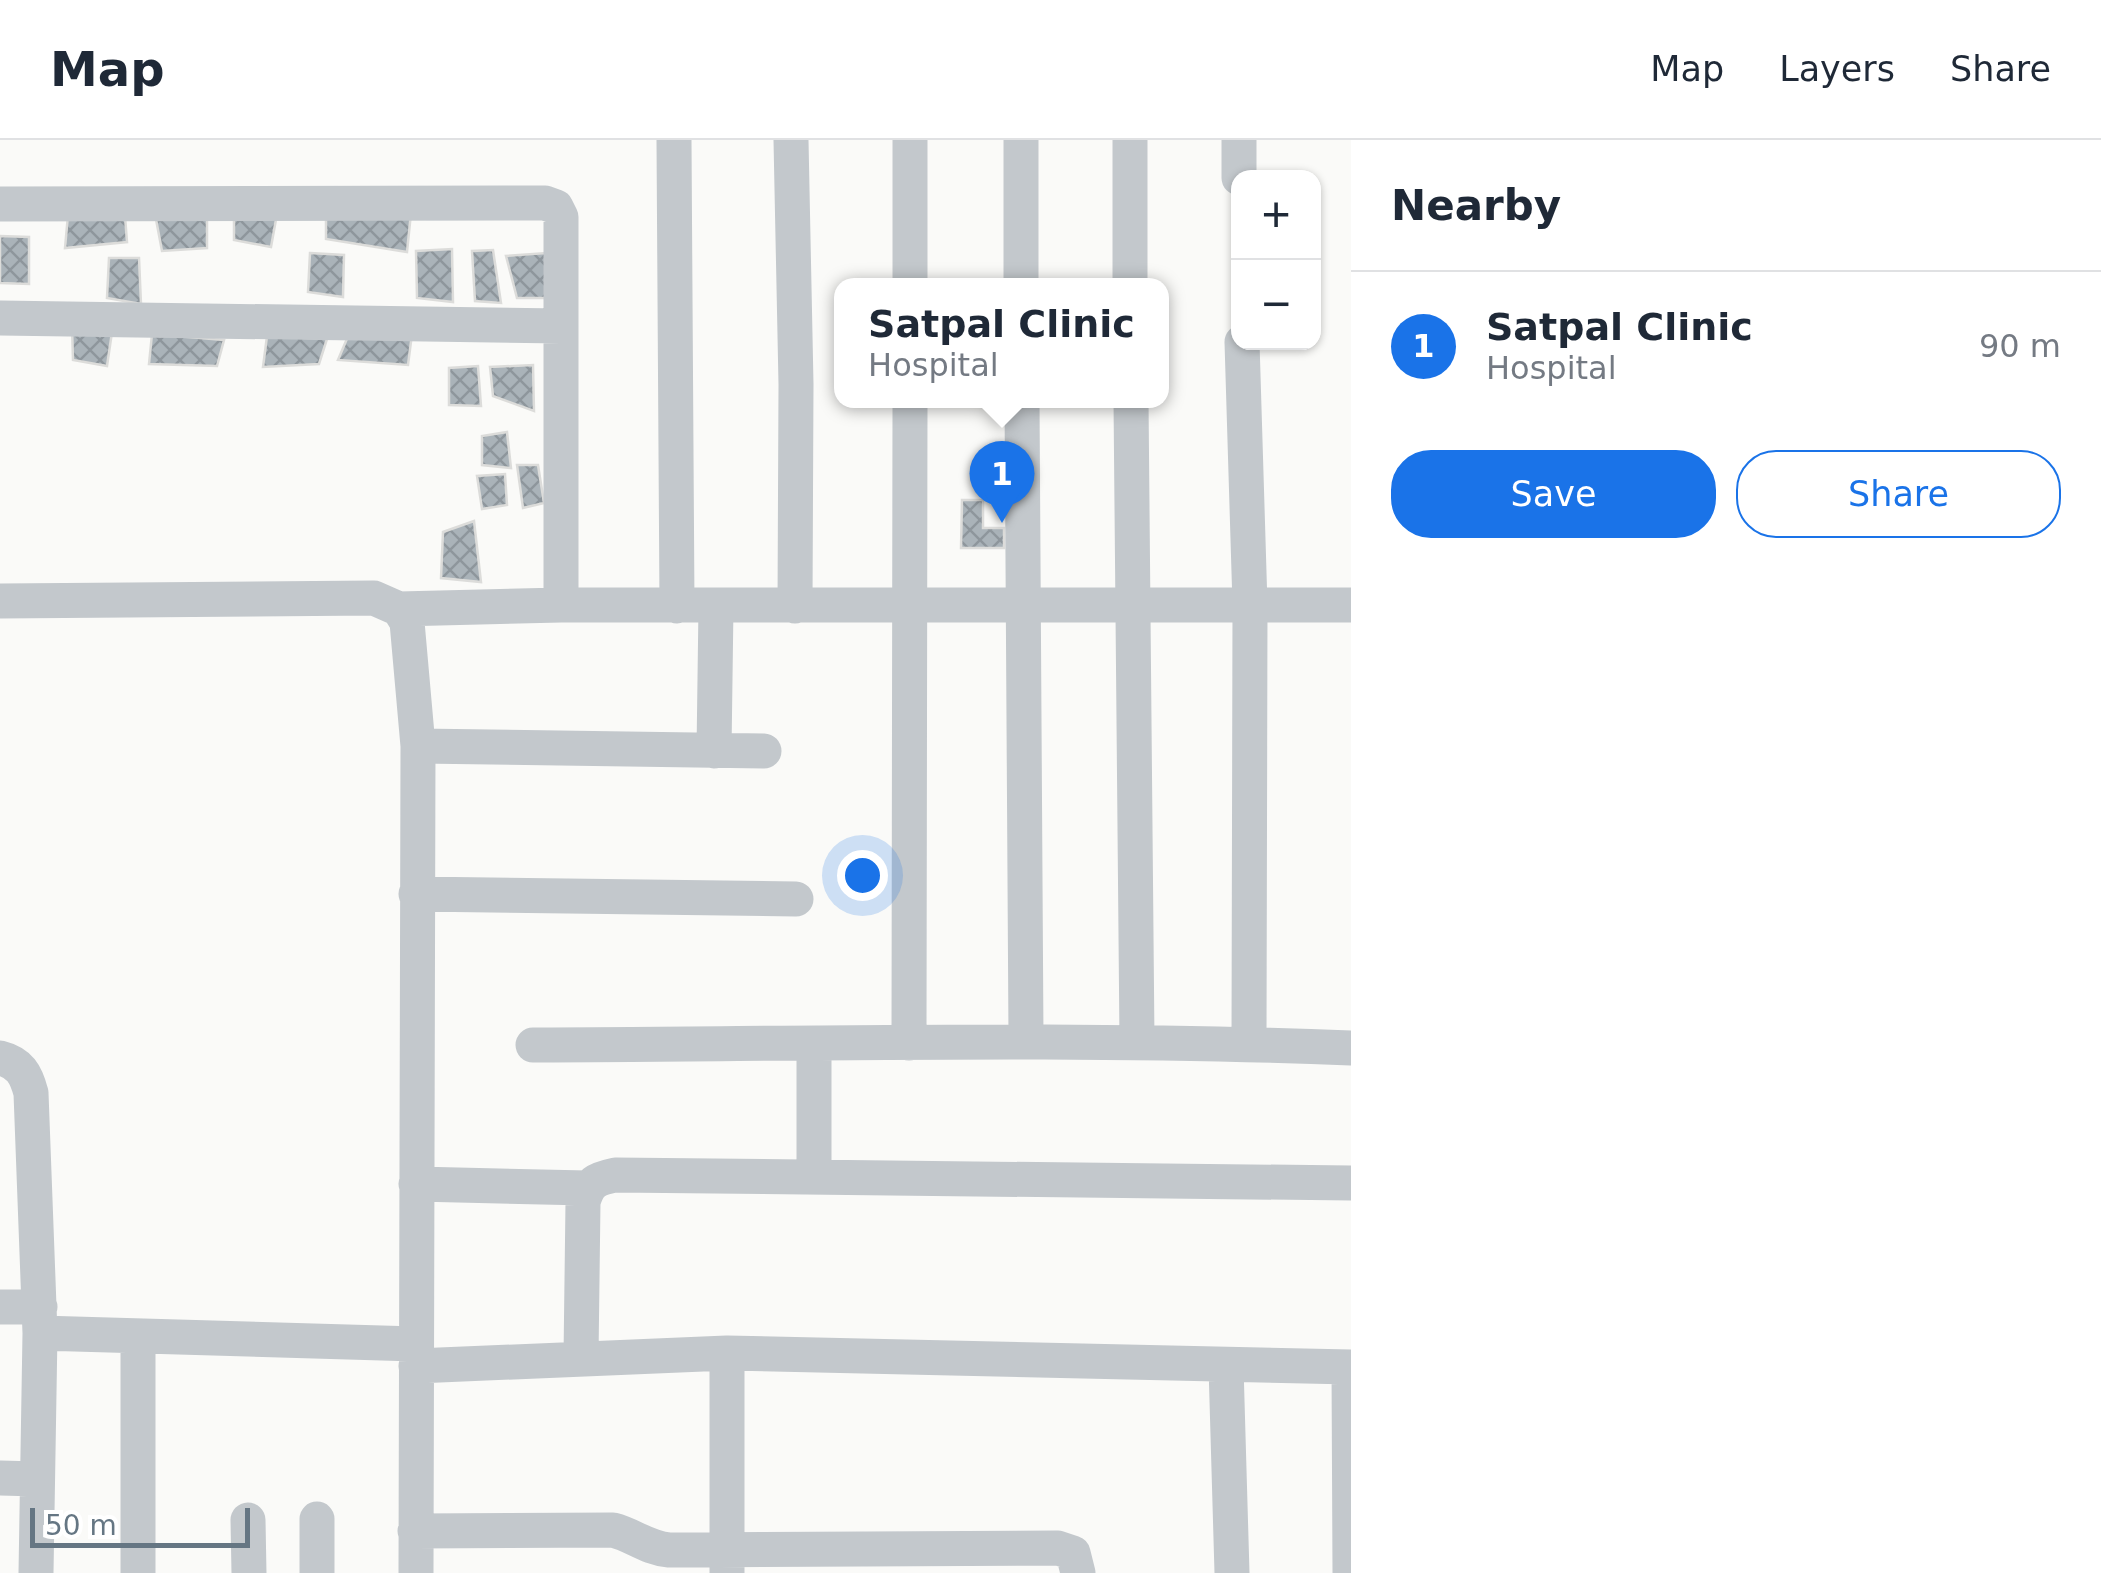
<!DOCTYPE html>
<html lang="en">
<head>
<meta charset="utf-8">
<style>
  body { margin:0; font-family:"DejaVu Sans",sans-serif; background:#f2f2f3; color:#1f2937 }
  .controls { position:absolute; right:30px; top:30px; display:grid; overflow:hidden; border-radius:20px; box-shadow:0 2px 8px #0004 }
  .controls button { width:90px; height:90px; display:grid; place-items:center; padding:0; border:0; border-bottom:2px solid #e0e1e3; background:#fff; color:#1f2937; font:50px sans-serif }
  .scale { position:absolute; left:30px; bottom:25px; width:220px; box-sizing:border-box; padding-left:10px; border:5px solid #657683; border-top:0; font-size:28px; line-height:35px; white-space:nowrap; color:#657683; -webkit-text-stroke:8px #fff; paint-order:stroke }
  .you { position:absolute; left:862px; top:735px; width:35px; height:35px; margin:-25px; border:8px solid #fff; border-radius:50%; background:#1a73e8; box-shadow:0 0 0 15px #1a73e833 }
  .badge { display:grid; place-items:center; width:65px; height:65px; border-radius:50%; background:#1a73e8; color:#fff; font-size:32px; font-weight:700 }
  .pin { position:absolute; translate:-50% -82px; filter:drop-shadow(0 2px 5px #0008) }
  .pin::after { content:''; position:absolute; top:52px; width:35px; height:30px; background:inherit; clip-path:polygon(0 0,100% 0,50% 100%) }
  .popup { position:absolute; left:834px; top:138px; width:335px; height:130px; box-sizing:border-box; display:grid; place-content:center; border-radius:20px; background:#fff; filter:drop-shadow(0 2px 8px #0005); font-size:32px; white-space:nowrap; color:#747a83 }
  .popup b { font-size:38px; color:#1f2937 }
  .popup::after { content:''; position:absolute; left:50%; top:100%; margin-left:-20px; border:20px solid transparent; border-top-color:#fff }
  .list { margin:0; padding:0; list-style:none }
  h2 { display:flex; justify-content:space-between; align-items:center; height:130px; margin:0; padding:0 40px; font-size:42px }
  h2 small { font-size:32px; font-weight:400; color:#747a83 }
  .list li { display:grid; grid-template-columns:65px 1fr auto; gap:30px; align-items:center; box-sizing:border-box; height:150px; padding:0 40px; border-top:2px solid #e0e1e3 }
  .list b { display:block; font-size:38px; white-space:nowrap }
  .list p { margin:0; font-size:32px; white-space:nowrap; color:#747a83 }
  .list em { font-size:32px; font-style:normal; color:#747a83 }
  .actions { display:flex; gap:20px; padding:30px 40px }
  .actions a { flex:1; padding:22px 0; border:2px solid #1a73e8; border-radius:40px; text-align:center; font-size:35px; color:#1a73e8 }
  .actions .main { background:#1a73e8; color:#fff }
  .map { position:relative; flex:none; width:1351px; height:1433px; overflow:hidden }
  header { display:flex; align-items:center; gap:60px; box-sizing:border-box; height:140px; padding:0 50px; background:#fff; border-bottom:2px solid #e0e1e3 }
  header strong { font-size:48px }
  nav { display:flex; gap:55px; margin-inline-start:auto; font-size:35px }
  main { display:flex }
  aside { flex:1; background:#fff }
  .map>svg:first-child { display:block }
  .building { fill:url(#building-cross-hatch); stroke:#dcdcda; stroke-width:2.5 }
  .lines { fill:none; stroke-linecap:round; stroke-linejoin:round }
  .minor { stroke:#c3c8cc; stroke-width:35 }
</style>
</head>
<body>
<header>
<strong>Map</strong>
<nav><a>Map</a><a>Layers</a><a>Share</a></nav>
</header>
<main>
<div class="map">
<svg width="1351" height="1433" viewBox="0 0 1351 1433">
  <defs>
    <pattern id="building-cross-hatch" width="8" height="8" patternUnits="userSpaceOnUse" patternTransform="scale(2.5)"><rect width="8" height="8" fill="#aab3b9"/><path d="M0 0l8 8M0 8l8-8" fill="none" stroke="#8e969c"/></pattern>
  </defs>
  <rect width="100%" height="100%" fill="#fafaf8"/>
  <path class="building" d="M326,71L411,73L407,112L326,99Z
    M155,74L207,75V108L162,111Z
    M277,74L271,107L234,100V76Z
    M68,75L125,76L127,102L65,108Z
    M0,96L29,97V144L0,143Z
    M452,109L453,162L417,158L416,111Z
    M493,110L501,163L475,161L472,111Z
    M310,113L344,115L343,157L308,152Z
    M546,113V158H517L506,116Z
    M109,118H139L141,164L107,158Z
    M72,187L112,192L107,226L73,220Z
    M152,194L224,200L217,226L149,224Z
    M349,194H412L408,225L338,220Z
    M267,196L327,199L319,224L263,227Z
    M533,225L534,271L493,256L490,227Z
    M478,226L481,266L449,265V228Z
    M507,292L511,328L482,325V296Z
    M517,325H538L544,363L523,368Z
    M505,334L507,365L482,369L477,336Z
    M962,360H983V388H1004V408H961Z
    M474,381L481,442L441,438L443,392Z"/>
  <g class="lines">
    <path class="minor" d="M674,0L677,466
      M791,0L796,244L795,466
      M910,0V145
      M1021,0V145
      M1130,0V145
      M1239,0V38
      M0,64L545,63L556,67L561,77V465
      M0,178L561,186
      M1242,202L1250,465L1249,904
      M1022,260L1026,899
      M1131,260L1137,902
      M0,461L374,458L399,469L407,482L418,606L416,1433
      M399,469L561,465H1351
      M418,606L764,611
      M714,611L716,466
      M416,754L796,759
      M909,903L910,260
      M533,905C806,904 1078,897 1351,908
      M0,918C20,923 26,934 31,953L40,1193L36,1433
      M814,1036V904
      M416,1044L587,1048
      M0,1167H40
      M40,1193L416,1204
      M138,1196V1433
      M727,1213V1432
      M581,1217L583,1062C589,1042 596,1039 615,1035L1351,1043
      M416,1226L727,1213L1351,1227
      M1226,1226L1232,1433
      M1349,1227L1350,1433
      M0,1338L37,1339
      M317,1379V1433
      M248,1380L249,1433
      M415,1391L613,1390C633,1395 647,1408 669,1410L1058,1408L1073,1413L1078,1433"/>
  </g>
</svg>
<div class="controls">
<button>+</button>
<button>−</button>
</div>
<div class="scale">50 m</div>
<div class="you"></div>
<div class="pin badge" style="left:1002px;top:383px">1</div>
<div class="popup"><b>Satpal Clinic</b>Hospital</div>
</div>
<aside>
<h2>Nearby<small></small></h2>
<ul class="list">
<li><span class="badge">1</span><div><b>Satpal Clinic</b><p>Hospital</p></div><em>90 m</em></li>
</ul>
<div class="actions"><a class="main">Save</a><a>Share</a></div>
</aside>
</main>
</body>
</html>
